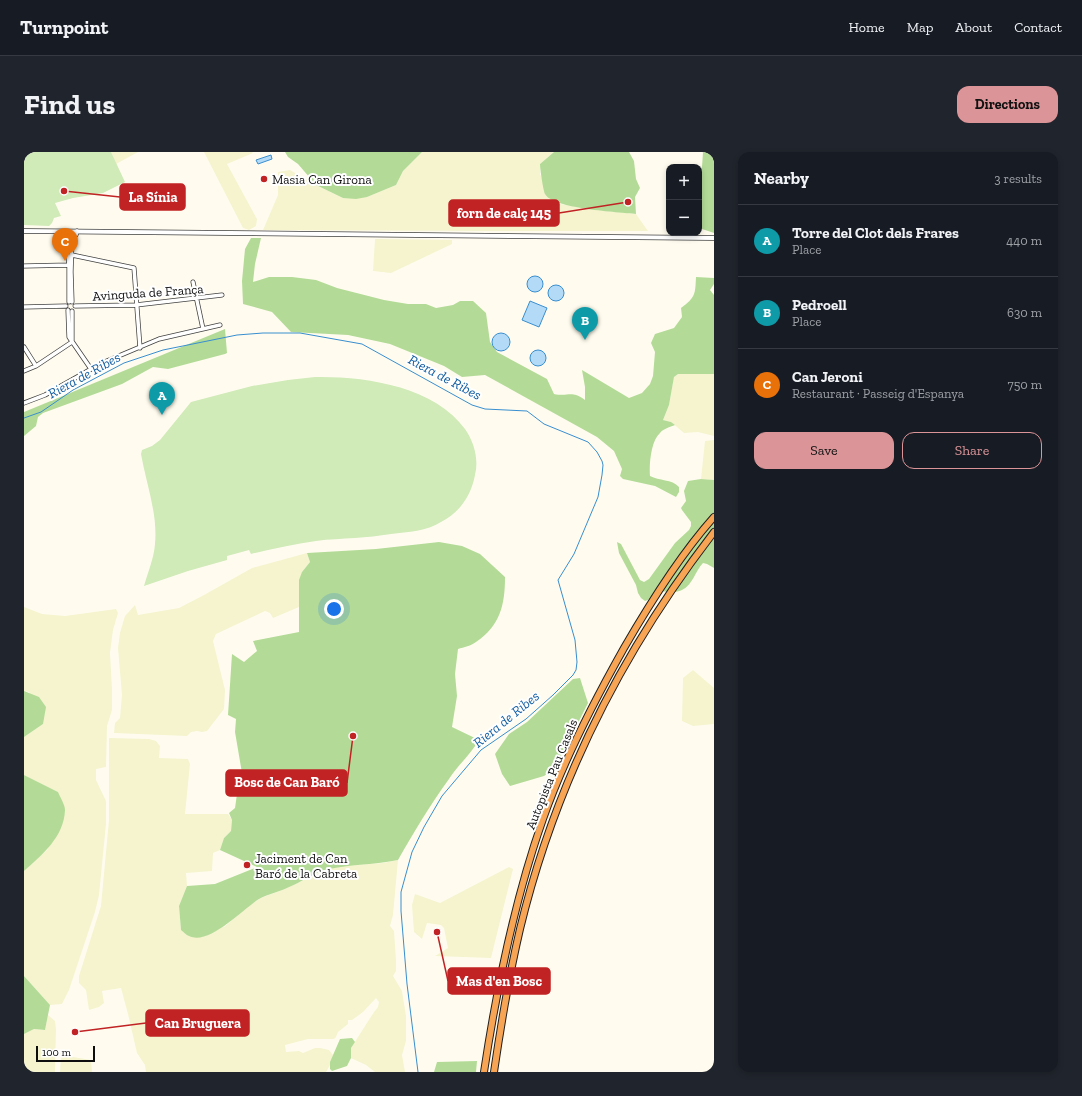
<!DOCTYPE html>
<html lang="en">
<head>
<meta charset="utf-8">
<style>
  body { margin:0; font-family:"Zilla Slab",serif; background:#20242c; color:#f1f3f6 }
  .controls { position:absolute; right:12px; top:12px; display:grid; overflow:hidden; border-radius:8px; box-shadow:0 2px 6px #0003 }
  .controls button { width:36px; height:36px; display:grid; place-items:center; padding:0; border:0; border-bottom:1px solid #363941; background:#171b24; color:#f1f3f6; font:20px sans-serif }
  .scale { position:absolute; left:12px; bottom:10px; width:59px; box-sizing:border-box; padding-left:4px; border:2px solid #0e0e0e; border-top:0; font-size:11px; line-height:14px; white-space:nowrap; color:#0e0e0e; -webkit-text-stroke:3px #fff; paint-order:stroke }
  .you { position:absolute; left:310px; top:457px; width:14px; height:14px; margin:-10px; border:3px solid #fff; border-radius:50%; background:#1a73e8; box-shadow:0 0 0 6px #1a73e833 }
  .badge { display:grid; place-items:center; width:26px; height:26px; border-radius:50%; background:#db9598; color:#fff; font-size:13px; font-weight:700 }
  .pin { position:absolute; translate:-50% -33px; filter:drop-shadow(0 1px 2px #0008) }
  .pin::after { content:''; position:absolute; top:21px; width:14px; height:12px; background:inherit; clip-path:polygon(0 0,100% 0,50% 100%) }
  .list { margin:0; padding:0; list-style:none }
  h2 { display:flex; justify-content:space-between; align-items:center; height:52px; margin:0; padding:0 16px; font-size:17px }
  h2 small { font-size:13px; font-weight:400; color:#9ea1a6 }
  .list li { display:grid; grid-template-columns:26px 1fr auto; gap:12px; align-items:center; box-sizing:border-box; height:72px; padding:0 16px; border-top:1px solid #363941 }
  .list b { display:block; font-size:15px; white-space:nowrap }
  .list p { margin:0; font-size:13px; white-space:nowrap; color:#9ea1a6 }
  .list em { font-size:13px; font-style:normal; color:#9ea1a6 }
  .actions { display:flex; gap:8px; padding:12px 16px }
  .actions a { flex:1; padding:9px 0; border:1px solid #db9598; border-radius:12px; text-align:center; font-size:14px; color:#db9598 }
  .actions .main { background:#db9598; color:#111 }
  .map { position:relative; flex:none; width:690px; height:920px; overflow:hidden; border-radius:12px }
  header { display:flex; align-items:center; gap:24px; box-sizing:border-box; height:56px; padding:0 20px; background:#171b24; border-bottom:1px solid #363941 }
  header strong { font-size:19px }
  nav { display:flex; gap:22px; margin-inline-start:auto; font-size:14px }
  .intro { display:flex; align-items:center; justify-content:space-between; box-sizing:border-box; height:96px; padding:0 24px }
  h1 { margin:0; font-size:28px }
  .button { padding:10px 18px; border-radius:12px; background:#db9598; color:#111; font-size:14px; font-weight:700 }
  main { display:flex; gap:24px; padding:0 24px }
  aside { flex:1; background:#171b24; border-radius:12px; box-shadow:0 2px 6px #0003 }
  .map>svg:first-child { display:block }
  .farmland { fill:#f5f4cf }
  .green { fill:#d0eab8 }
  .forest { fill:#b3db97 }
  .water { fill:#b3dbf7; stroke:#388ed0 }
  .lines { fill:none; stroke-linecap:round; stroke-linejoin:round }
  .stream { stroke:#388ed0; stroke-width:1 }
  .minor-casing { stroke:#414141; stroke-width:5 }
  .tertiary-casing { stroke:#414141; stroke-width:5.5 }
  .motorway-casing { stroke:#1f1f1f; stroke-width:8 }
  .minor { stroke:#fff; stroke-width:3.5 }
  .tertiary { stroke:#fff; stroke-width:4 }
  .motorway { stroke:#f7a555; stroke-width:6 }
  .poi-dot { fill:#c12325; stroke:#fff; stroke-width:1.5 }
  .labels { text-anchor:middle; stroke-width:4; stroke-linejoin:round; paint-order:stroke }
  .poi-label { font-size:13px; fill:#0e0e0e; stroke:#fff; text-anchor:start }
  .street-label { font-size:13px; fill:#0e0e0e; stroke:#fff }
  .water-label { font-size:14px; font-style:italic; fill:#155fa2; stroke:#fff }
  .leader { fill:none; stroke:#c12325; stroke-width:1.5 }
  .callout-dot { fill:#c12325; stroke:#fff; stroke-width:1.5 }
  .callout { fill:#c12325; stroke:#c12325; stroke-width:1.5 }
  .callout-label { font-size:14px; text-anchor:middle; font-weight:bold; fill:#fff }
</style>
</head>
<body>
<header>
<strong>Turnpoint</strong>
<nav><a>Home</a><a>Map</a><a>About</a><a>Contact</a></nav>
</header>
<div class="intro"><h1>Find us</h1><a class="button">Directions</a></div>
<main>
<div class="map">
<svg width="690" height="920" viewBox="0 0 690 920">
  <rect width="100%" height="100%" fill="#fffcef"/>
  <path class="farmland" d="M87,0H114L92,12Z
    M180,0H228L229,1L203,12L233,67L232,74L225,78L219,76Z
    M398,0H530L516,12V22L519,29L522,42L531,51L565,57L612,62L624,79H467L239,78L254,43V20L266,18L292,33L319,46L343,45L372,33L379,19Z
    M351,87L428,88V92L367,121L349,119Z
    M654,222H690V284L674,280L660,281L647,270L639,268L645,253L650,225Z
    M690,288V328L677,327L681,289Z
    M283,401L286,410L278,420L275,455L249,466L246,461L241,459L192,482L189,489L201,538L200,557L183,579L178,580L173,579L167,580L163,584L90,581L91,571L96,566L98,543L94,496L96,481L101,464L111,453L114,463L155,456L180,443L228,416Z
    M0,455L18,462L41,464L92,457L94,461L89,478L86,501L88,537V558L83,574L82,615L72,617V628L82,649V672L75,743L71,760L45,838L38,852L26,853L0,824V719L24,697L34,640L0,623V585L19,572L5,540L0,539Z
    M669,518L690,536V572L669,574L658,569L659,526Z
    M85,586L125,587L132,589L136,594L135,606L164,607L166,612L161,662H204L208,668L207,679L200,686L196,698L189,701L188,719L162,721L163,734L155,754L157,778L200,775L226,753L237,746L263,736L303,717L319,714L359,711L374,708L369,763L366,774L370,779L372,808V819L369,824L378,839L382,864V889L378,903L381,920H351L342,913L327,906V896L350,860L354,855L355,850L352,846L339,860L328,868H324V872L314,880L312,885L310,887H284L261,893L262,900L275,899L279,901L291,896H296L305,898L309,903L306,913L302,920H122L121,913L113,901L104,862L97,836L78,839L80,851L75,855L65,858L62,838L55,831V824L77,754L85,668Z
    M485,715L489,717L467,806L411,804L424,796L420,776L417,773L403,771L398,787L390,780L388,753L391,742L416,751Z
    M24,863L31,869L32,877L31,920H0V882L10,877L21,878Z
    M37,903L67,908L68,920H36Z"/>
  <path class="green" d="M0,0H87L101,30L79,41L49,46L31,51L37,64L30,66L28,71L25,74L0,73Z
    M291,225C340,224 410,234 441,277C450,290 455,307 451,323C447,344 436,360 417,370C403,379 384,380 367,382C355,384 343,385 331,386C318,387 305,387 292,389C270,392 248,397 227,402L225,398L203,404V408L164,419L120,434C124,420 130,406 131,392C134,362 122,331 117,302L118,298L128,294L136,288L167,250L228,234L264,228Z"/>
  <path class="forest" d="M261,0H398L379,19L372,33L343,45L332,47L319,46L292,33L274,12L264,5Z
    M530,0H605L610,9L612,27L616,36L611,45L612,62C595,60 529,57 521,42C519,37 516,17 516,12Z
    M679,0H690V81L675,76V19L678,15Z
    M227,86H237L231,112L229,130L245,125H268L292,128L313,136L360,148L384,152H402L412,156L429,153L436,149H449L462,161L466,190L473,200L523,227L530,242C545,245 547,238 561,248V235L558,218L605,246L618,241L626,232L629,224L631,200L627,191L631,182L650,176L658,165L657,156C672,145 671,142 672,125L690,126V132L686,138L690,143V222H654L650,225L645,253L639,268L647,270L651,273C646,275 639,277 636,281C627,289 625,312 626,324C635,329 648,327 655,335V340L652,345L631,334L599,327L596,324L598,317L590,299L573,285L461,223L438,225L420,214L366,192L324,183L267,180L248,160L219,152L218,129L221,97Z
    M201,177L203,201L201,202L144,217L129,215L98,232L19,261L14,265L12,274L0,284V260Z
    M677,327L690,328V416L683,412L679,411C671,419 669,433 658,438C646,444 635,433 624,448L621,449L617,446L614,441L612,433L595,401L593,390L597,392L616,428L620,430L625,427L651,391L665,378L667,374V370L658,358L657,356L662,349L660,339L664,329Z
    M415,390L438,394L456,402L481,425C481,453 476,474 452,490C447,494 440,495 434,497L431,522L433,544L428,575L455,588C447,602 434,613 425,627C406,653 390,680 374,708C351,713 328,712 305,717C293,719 276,731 263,736C254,740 244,742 235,747C219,757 185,794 165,784C162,783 160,780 157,778L155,754L163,734L191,732L233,715L196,698L200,686L207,679L208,668L205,661L211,656L215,628L219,627L211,580L212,567L204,563L208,502L220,510L233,499L229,489L275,480V428L278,420L286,410L283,401L352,397Z
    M556,526L564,551L532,615L520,624L486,634L478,622L471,602L485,582L503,570L549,527Z
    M0,539L15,545L22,555L19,572L0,585Z
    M0,623L34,640C36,645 41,653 41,658C40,685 18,703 0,719Z
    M0,824L26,853L21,878L10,877L0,882Z
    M328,886L331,890L327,896V906L323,914L308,919L306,917V910L316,887Z
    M453,909L452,920H410L413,910Z"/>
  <path class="water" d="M247,3L248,7L234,12L232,8Z
    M503 132a8 8 0 1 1 16 0a8 8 0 1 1-16 0Z
    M524 141a8 8 0 1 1 16 0a8 8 0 1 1-16 0Z
    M506,149L523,156L515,175L498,168Z
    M468 190a9 9 0 1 1 18 0a9 9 0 1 1-18 0Z
    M506 206a8 8 0 1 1 16 0a8 8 0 1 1-16 0Z"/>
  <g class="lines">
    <path class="stream" d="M0,266L17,260L49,238L100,211L139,198L213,183L239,181H276L338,192L448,253L461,257L503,259L520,272L564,290L573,300L578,309L579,313L578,323L574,345L550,402L534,428L551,488L553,510L552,518L549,523L529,543L502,567L457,598L418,644L400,675L388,700L377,740V759L383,832L394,920"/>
    <g class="minor-casing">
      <path id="minor" d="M36,80L42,86H48L52,83L53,79
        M42,86L45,113V150
        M48,103L110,116L116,196
        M0,114L46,113
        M169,130L179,177
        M48,150L47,120L48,86
        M51,154L112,153L198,143
        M0,155L42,154
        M44,158L45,185L67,217
        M48,159V189
        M0,195L12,214
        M0,219L12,214L48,190
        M0,251L21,243L78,211L135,187L196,173"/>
    </g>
    <g class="tertiary-casing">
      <path id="tertiary" d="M0,79L690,86"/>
    </g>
    <g class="motorway-casing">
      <path id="motorway" d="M460,920C473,834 490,749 519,667C540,607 569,551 600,496C626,451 656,403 690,365
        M470,920C477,872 485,824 496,777C531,632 599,498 690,380"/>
    </g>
    <use href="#minor" class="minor"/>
    <use href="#tertiary" class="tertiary"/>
    <use href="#motorway" class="motorway"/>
  </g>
  <g class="poi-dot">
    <circle cx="240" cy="27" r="4"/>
    <circle cx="223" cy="713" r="4"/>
  </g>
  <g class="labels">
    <g class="poi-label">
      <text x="248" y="32">Masia Can Girona</text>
      <text x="231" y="711">Jaciment de Can<tspan x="231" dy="15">Baró de la Cabreta</tspan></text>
    </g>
    <g class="street-label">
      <text transform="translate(124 140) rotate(-4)" y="5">Avinguda de França</text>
      <text transform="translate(527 622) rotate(-68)" y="5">Autopista Pau Casals</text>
    </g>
    <g class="water-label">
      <text transform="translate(60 223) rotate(-29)" y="5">Riera de Ribes</text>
      <text transform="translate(421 225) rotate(28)" y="5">Riera de Ribes</text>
      <text transform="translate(482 567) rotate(-39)" y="5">Riera de Ribes</text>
    </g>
  </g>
  <path class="leader" d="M40 39L96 45M604 50L535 61M329 584L323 631M413 780L424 829M51 880L122 871"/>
  <g class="callout-dot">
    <circle cx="40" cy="39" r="4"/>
    <circle cx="604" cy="50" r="4"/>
    <circle cx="329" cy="584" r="4"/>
    <circle cx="413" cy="780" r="4"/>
    <circle cx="51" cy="880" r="4"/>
  </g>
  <g class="callout">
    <rect x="96" y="32" width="65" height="26" rx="4"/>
    <rect x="425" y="48" width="110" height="26" rx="4"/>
    <rect x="202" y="618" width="121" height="26" rx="4"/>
    <rect x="424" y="816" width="102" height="26" rx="4"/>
    <rect x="122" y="858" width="103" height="26" rx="4"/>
  </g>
  <g class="callout-label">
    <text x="129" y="50">La Sínia</text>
    <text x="480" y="66">forn de calç 145</text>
    <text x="263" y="635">Bosc de Can Baró</text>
    <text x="475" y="834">Mas d'en Bosc</text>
    <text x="174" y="876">Can Bruguera</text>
  </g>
</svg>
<div class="controls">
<button>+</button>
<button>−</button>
</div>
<div class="scale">100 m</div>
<div class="you"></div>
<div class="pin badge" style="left:138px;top:263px;background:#0f9aa8">A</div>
<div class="pin badge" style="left:561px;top:188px;background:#0f9aa8">B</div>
<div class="pin badge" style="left:41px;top:109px;background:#e8710a">C</div>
</div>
<aside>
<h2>Nearby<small>3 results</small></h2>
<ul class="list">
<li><span class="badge" style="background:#0f9aa8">A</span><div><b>Torre del Clot dels Frares</b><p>Place</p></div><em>440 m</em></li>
<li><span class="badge" style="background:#0f9aa8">B</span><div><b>Pedroell</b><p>Place</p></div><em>630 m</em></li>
<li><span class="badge" style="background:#e8710a">C</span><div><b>Can Jeroni</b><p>Restaurant · Passeig d'Espanya</p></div><em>750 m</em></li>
</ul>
<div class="actions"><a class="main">Save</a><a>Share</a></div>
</aside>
</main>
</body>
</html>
